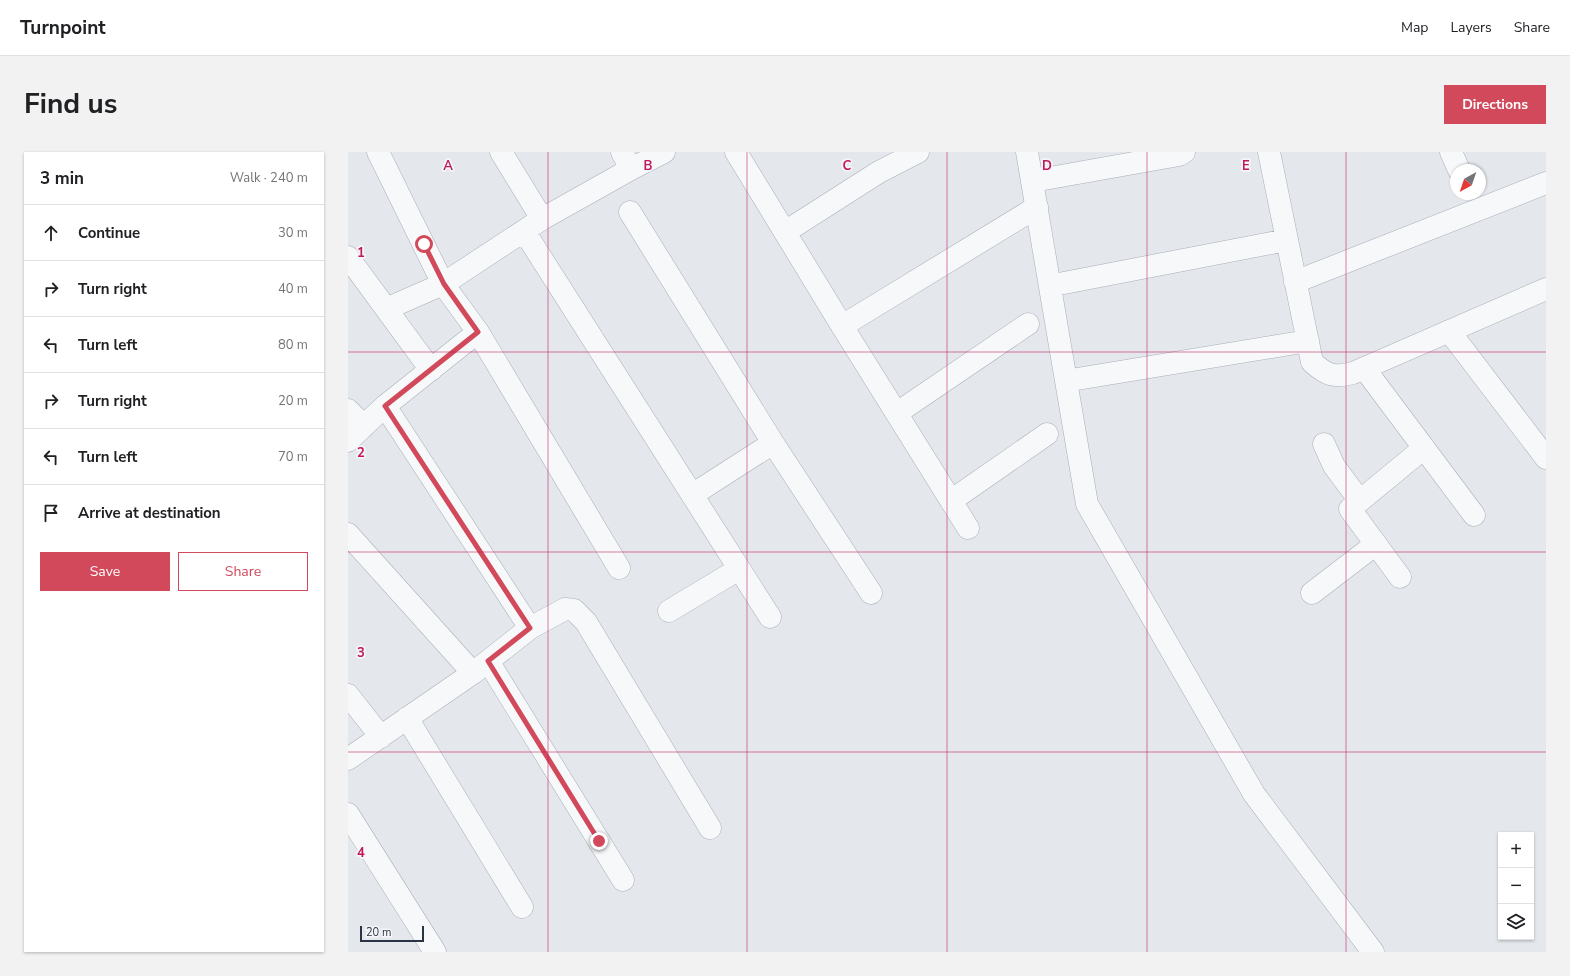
<!DOCTYPE html>
<html lang="en">
<head>
<meta charset="utf-8">
<style>
  body { margin:0; font-family:"Nunito Sans",sans-serif; background:#f2f2f2; color:#202124 }
  .controls { position:absolute; right:12px; bottom:12px; display:grid; overflow:hidden; border-radius:0px; box-shadow:0 1px 3px #0004 }
  .controls button { width:36px; height:36px; display:grid; place-items:center; padding:0; border:0; border-bottom:1px solid #e0e0e0; background:#fff; color:#202124; font:20px sans-serif }
  .compass { position:absolute; left:1102px; top:12px; width:36px; height:36px; border-radius:50%; background:#fff; box-shadow:0 1px 3px #0004; rotate:220deg }
  .scale { position:absolute; left:12px; bottom:10px; width:64px; box-sizing:border-box; padding-left:4px; border:2px solid #2b3445; border-top:0; font-size:11px; line-height:14px; white-space:nowrap; color:#2b3445; -webkit-text-stroke:3px #f4f6f9; paint-order:stroke }
  .stop { position:absolute; width:12px; height:12px; margin:-9px; border:3px solid #d1495b; border-radius:50%; background:#fff }
  .stop.end { background:#d1495b; border-color:#fff; box-shadow:0 1px 4px #0008 }
  .list { margin:0; padding:0; list-style:none }
  h2 { display:flex; justify-content:space-between; align-items:center; height:52px; margin:0; padding:0 16px; font-size:17px }
  h2 small { font-size:13px; font-weight:400; color:#757577 }
  .list li { display:grid; grid-template-columns:26px 1fr auto; gap:12px; align-items:center; box-sizing:border-box; height:56px; padding:0 16px; border-top:1px solid #e0e0e0 }
  .list b { display:block; font-size:15px; white-space:nowrap }
  .list em { font-size:13px; font-style:normal; color:#757577 }
  .actions { display:flex; gap:8px; padding:12px 16px }
  .actions a { flex:1; padding:9px 0; border:1px solid #d1495b; border-radius:0px; text-align:center; font-size:14px; color:#d1495b }
  .actions .main { background:#d1495b; color:#fff }
  .icon { flex:none; width:22px; height:22px; fill:none; stroke:currentColor; stroke-width:2; stroke-linecap:round; stroke-linejoin:round }
  .map { position:relative; flex:none; width:1198px; height:800px; overflow:hidden; border-radius:0px }
  header { display:flex; align-items:center; gap:24px; box-sizing:border-box; height:56px; padding:0 20px; background:#fff; border-bottom:1px solid #e0e0e0 }
  header strong { font-size:19px }
  nav { display:flex; gap:22px; margin-inline-start:auto; font-size:14px }
  .intro { display:flex; align-items:center; justify-content:space-between; box-sizing:border-box; height:96px; padding:0 24px }
  h1 { margin:0; font-size:28px }
  .button { padding:10px 18px; border-radius:0px; background:#d1495b; color:#fff; font-size:14px; font-weight:700 }
  main { display:flex; gap:24px; padding:0 24px }
  aside { flex:1; background:#fff; border-radius:0px; box-shadow:0 1px 3px #0004 }
  .map>svg:first-child { display:block }
  .lines { fill:none; stroke-linecap:round; stroke-linejoin:round }
  .minor-casing { stroke:#a9aeb7; stroke-width:23 }
  .tertiary-casing { stroke:#a9aeb7; stroke-width:23 }
  .minor { stroke:#f7f8fa; stroke-width:22 }
  .tertiary { stroke:#f7f8fa; stroke-width:22 }
  .route { stroke:#d1495b; stroke-width:5 }
  .grid { fill:none; stroke:#c2185b; stroke-width:1; stroke-opacity:0.55 }
  .grid-label { font-size:13px; text-anchor:middle; font-weight:bold; fill:#c2185b; stroke:#f4f6f9; stroke-width:3.5; stroke-linejoin:round; paint-order:stroke }
</style>
</head>
<body>
<header>
<strong>Turnpoint</strong>
<nav><a>Map</a><a>Layers</a><a>Share</a></nav>
</header>
<div class="intro"><h1>Find us</h1><a class="button">Directions</a></div>
<main>
<aside>
<h2>3 min<small>Walk · 240 m</small></h2>
<ul class="list">
<li><svg class="icon" aria-label="ahead" viewBox="0 0 24 24"><path d="M12 20V5M6 11l6-6 6 6"/></svg><div><b>Continue</b></div><em>30 m</em></li>
<li><svg class="icon" aria-label="right" viewBox="0 0 24 24"><path d="M7 20v-9h11M14 6l5 5-5 5"/></svg><div><b>Turn right</b></div><em>40 m</em></li>
<li><svg class="icon" aria-label="left" viewBox="0 0 24 24"><path d="M17 20v-9H6M10 6l-5 5 5 5"/></svg><div><b>Turn left</b></div><em>80 m</em></li>
<li><svg class="icon" aria-label="right" viewBox="0 0 24 24"><path d="M7 20v-9h11M14 6l5 5-5 5"/></svg><div><b>Turn right</b></div><em>20 m</em></li>
<li><svg class="icon" aria-label="left" viewBox="0 0 24 24"><path d="M17 20v-9H6M10 6l-5 5 5 5"/></svg><div><b>Turn left</b></div><em>70 m</em></li>
<li><svg class="icon" aria-label="arrive" viewBox="0 0 24 24"><path d="M6 21V4h12l-3 4 3 4H6"/></svg><div><b>Arrive at destination</b></div></li>
</ul>
<div class="actions"><a class="main">Save</a><a>Share</a></div>
</aside>
<div class="map">
<svg width="1198" height="800" viewBox="0 0 1198 800">
  <rect width="100%" height="100%" fill="#e4e7ec"/>
  <g class="lines">
    <g class="minor-casing">
      <path id="minor" d="M153,0L194,67
        M274,0L283,17L316,0
        M388,0L494,174L689,55
        M921,0L964,210C978,223 986,226 1005,221L1198,137
        M1103,0L1111,18
        M685,29L831,3L836,0
        M282,60L425,291L523,441
        M176,79L422,465
        M437,80L531,20L570,0
        M0,105L83,218
        M947,130L1198,31
        M716,131L939,88
        M38,157L95,132L194,67L283,17
        M494,174L620,376
        M1101,179L1198,306
        M130,180L271,416
        M1016,216L1126,363
        M729,227L960,189
        M0,258L16,274
        M549,261L680,172
        M0,289L37,254L130,180L95,132L30,0
        M976,292L986,314L1012,349
        M344,343L425,291
        M604,348L699,282
        M0,382L125,521
        M1052,425L1002,357L1076,296
        M964,441L1028,392
        M321,459L391,417
        M182,476L217,457L226,458L238,470L362,676
        M140,509L275,728
        M0,543L33,585
        M59,566L174,755
        M0,607L125,521L182,476L37,254
        M0,662L87,800"/>
    </g>
    <g class="tertiary-casing">
      <path id="tertiary" d="M679,0L739,352L906,642L1025,800"/>
    </g>
    <use href="#minor" class="minor"/>
    <use href="#tertiary" class="tertiary"/>
  </g>
  <g class="lines">
    <path class="route" d="M76,92L96,132L130,180L37,254L182,476L140,509L251,689"/>
  </g>
  <path class="grid" d="M200,0V800M399,0V800M599,0V800M799,0V800M998,0V800M0,200H1198M0,400H1198M0,600H1198"/>
  <g class="grid-label">
    <text x="100" y="18">A</text>
    <text x="300" y="18">B</text>
    <text x="499" y="18">C</text>
    <text x="699" y="18">D</text>
    <text x="898" y="18">E</text>
    <text x="13" y="105">1</text>
    <text x="13" y="305">2</text>
    <text x="13" y="505">3</text>
    <text x="13" y="705">4</text>
  </g>
</svg>
<div class="controls">
<button>+</button>
<button>−</button>
<button><svg class="icon" aria-label="layers" viewBox="0 0 24 24"><path d="M12 4l9 5-9 5-9-5zM3 14l9 5 9-5"/></svg></button>
</div>
<svg class="compass" viewBox="-18 -18 36 36"><path d="M0-13l5 13h-10z" fill="#e53935"/><path d="M0 13l5-13h-10z" fill="#757577"/></svg>
<div class="scale">20 m</div>
<div class="stop" style="left:76px;top:92px"></div>
<div class="stop end" style="left:251px;top:689px"></div>
</div>
</main>
</body>
</html>
